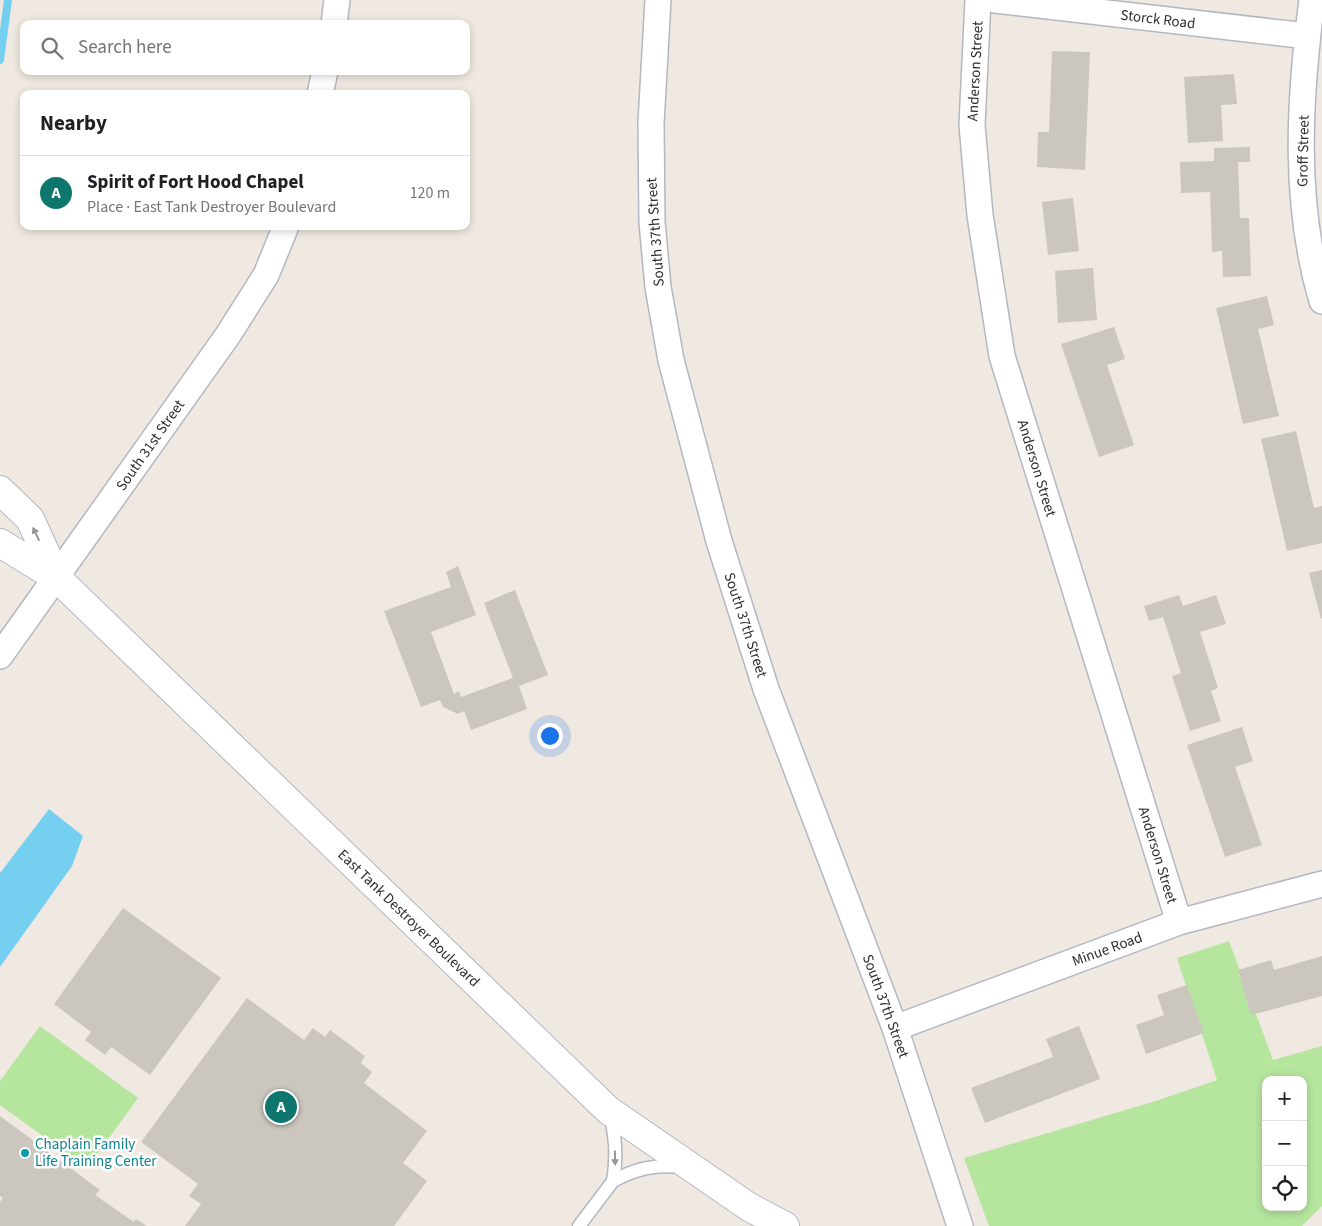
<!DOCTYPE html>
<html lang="en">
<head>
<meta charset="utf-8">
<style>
  body { margin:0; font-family:"Source Sans 3",sans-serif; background:#f2f2f2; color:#202124 }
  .controls { position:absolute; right:15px; bottom:15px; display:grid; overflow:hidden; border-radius:10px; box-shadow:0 2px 8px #0003 }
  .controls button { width:45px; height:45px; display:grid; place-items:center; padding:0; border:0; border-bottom:1px solid #e0e0e0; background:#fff; color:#202124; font:25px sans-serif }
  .you { position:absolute; left:549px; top:735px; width:18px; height:18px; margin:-12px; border:4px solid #fff; border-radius:50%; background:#1a73e8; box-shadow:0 0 0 8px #1a73e833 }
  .badge { display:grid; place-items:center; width:32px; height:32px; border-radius:50%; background:#0f766e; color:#fff; font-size:16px; font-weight:700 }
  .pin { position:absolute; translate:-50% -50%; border:2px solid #fff; box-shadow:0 1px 5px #0006 }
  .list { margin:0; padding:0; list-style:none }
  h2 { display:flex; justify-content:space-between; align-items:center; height:65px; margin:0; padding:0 20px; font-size:21px }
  h2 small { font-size:16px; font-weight:400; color:#757577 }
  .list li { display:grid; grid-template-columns:32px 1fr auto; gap:15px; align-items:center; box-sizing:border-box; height:75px; padding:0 20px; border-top:1px solid #e0e0e0 }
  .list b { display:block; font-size:19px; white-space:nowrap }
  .list p { margin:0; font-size:16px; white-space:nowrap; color:#757577 }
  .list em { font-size:16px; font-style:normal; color:#757577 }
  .icon { flex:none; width:28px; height:28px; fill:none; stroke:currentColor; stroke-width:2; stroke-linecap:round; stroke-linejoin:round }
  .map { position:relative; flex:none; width:1322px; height:1226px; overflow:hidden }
  .search { position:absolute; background:#fff; box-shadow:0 2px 8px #0003; left:20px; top:20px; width:450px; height:55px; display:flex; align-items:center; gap:12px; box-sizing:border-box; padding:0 18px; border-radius:10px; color:#757577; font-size:19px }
  .panel { position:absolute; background:#fff; box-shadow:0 2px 8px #0003; left:20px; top:90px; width:450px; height:140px; border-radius:10px }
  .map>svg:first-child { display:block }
  .green { fill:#b6e59e; fill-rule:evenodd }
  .water { fill:#75cff0 }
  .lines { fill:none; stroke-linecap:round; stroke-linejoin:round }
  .stream { stroke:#75cff0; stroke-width:8 }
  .building { fill:#cbc7bf }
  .service-casing { stroke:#b4b7c1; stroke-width:15 }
  .minor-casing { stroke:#b4b7c1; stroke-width:28 }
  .tertiary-casing { stroke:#b4b7c1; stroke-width:30 }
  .service { stroke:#fff; stroke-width:12 }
  .minor { stroke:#fff; stroke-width:25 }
  .tertiary { stroke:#fff; stroke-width:28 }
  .oneway { fill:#969696 }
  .culture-dot { fill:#0f9aa8; stroke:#fff; stroke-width:2 }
  .labels { text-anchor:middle; stroke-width:5; stroke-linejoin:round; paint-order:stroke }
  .street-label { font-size:15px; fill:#2e2e2e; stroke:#fff }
  .culture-label { font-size:15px; fill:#0d838f; stroke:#fff; text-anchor:start }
</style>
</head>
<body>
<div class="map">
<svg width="1322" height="1226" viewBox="0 0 1322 1226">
  <rect width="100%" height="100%" fill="#efe9e1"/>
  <path class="green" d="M1229,941L1273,1060L1322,1046V1206L1302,1226H989L964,1158L1159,1100L1217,1080L1177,958ZM1266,1080H1303V1207H1266Z
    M40,1026L138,1098L87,1168L0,1105V1081Z"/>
  <path class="water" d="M49,809L83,836L72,866L0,967V873Z"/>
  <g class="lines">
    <path class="stream" d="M0,60L8,0"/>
  </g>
  <path class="building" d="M1052,51L1090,52L1085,170L1037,167L1038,132H1049Z
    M1234,74L1237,104L1221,105L1223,141L1188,143L1184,77Z
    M1250,147V162H1238L1240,218H1249L1251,276L1223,277L1222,251L1212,252L1210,192L1181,193L1180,162L1214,161V148Z
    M1073,198L1079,251L1048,255L1042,202Z
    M1093,268L1097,320L1058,323L1055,271Z
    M1267,296L1274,325L1258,329L1279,416L1243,424L1216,308Z
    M1114,327L1125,359L1107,365L1134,445L1099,457L1061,344Z
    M1296,431L1314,508L1322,506V543L1287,551L1261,439Z
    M458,566L476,615L431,632L454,694L459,691L461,697L513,678L484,603L515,590L548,675L519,686L527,709L471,730L464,711L458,714L443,707L440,700L421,707L384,611L451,587L446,572Z
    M1322,570V618L1321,619L1309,573Z
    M1179,595L1183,606L1216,595L1226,624L1200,632L1218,688L1211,691L1221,721L1190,731L1172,676L1181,673L1163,617L1149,621L1144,606Z
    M1242,727L1253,761L1235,767L1262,845L1225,857L1187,745Z
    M123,908L221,978L150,1075L111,1047L105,1055L85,1040L91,1032L54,1004Z
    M1322,956V996L1251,1015L1238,970L1271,960L1274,970Z
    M1187,985L1204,1033L1146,1054L1136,1025L1164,1015L1157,995Z
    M247,998L304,1040L313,1028L325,1037L330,1030L365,1056L361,1063L372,1072L364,1083L427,1131L403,1163L427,1181L394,1226H185L201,1204L189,1196L198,1184L141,1142Z
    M1079,1026L1100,1079L985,1123L971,1088L1053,1057L1046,1039Z
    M0,1116L100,1190L95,1195L134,1222L136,1219L147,1226H0V1202L3,1198L0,1196Z"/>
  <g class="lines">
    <g class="service-casing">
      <path id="service" d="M610,1115C616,1137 617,1158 613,1181C635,1169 655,1164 680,1167
        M579,1226L613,1181"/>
    </g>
    <g class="minor-casing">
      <path id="minor" d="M658,0L651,123L652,222L658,287L671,360L719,541L766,689L895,1028L960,1226
        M978,0L972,125L980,215L1002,356L1179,922
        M995,0L1307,36
        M1312,0C1299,100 1293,203 1322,301
        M334,24L337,0
        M320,94L325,71
        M0,656L228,335L266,275L286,226
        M895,1028L1179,922L1322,884"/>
    </g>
    <g class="tertiary-casing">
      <path id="tertiary" d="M0,490L30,519L57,578
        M0,543L57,578L608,1110L749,1207L785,1226"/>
    </g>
    <use href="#service" class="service"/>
    <use href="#minor" class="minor"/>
    <use href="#tertiary" class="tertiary"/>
  </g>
  <defs><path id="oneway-solid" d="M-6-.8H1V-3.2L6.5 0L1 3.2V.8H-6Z" transform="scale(1.25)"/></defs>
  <g class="oneway">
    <use href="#oneway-solid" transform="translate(36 534) rotate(-115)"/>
    <use href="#oneway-solid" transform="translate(615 1158) rotate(89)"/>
  </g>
  <circle class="culture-dot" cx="25" cy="1153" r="5"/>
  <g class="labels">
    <g class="street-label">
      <text transform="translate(1158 19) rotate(7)" y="5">Storck Road</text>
      <text transform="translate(975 71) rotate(-87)" y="5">Anderson Street</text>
      <text transform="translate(1303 151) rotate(-89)" y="5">Groff Street</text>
      <text transform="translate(655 232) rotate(-94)" y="5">South 37th Street</text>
      <text transform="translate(150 445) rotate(-55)" y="5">South 31st Street</text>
      <text transform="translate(1037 468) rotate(73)" y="5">Anderson Street</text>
      <text transform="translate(746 625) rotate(72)" y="5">South 37th Street</text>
      <text transform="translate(1158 855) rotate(73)" y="5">Anderson Street</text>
      <text transform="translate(409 918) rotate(44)" y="5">East Tank Destroyer Boulevard</text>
      <text transform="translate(1107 949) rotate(-20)" y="5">Minue Road</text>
      <text transform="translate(886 1006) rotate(70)" y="5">South 37th Street</text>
    </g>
    <g class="culture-label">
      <text x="35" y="1149">Chaplain Family<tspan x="35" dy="17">Life Training Center</tspan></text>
    </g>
  </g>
</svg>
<div class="controls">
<button>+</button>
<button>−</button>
<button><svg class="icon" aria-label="locate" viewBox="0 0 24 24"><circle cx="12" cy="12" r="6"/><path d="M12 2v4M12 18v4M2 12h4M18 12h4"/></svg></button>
</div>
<div class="you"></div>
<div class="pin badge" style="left:281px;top:1107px">A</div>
<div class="search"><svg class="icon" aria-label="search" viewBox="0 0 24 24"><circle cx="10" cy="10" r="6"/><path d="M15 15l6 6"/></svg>Search here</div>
<section class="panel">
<h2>Nearby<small></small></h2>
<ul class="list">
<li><span class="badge">A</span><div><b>Spirit of Fort Hood Chapel</b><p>Place · East Tank Destroyer Boulevard</p></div><em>120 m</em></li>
</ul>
</section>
</div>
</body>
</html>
